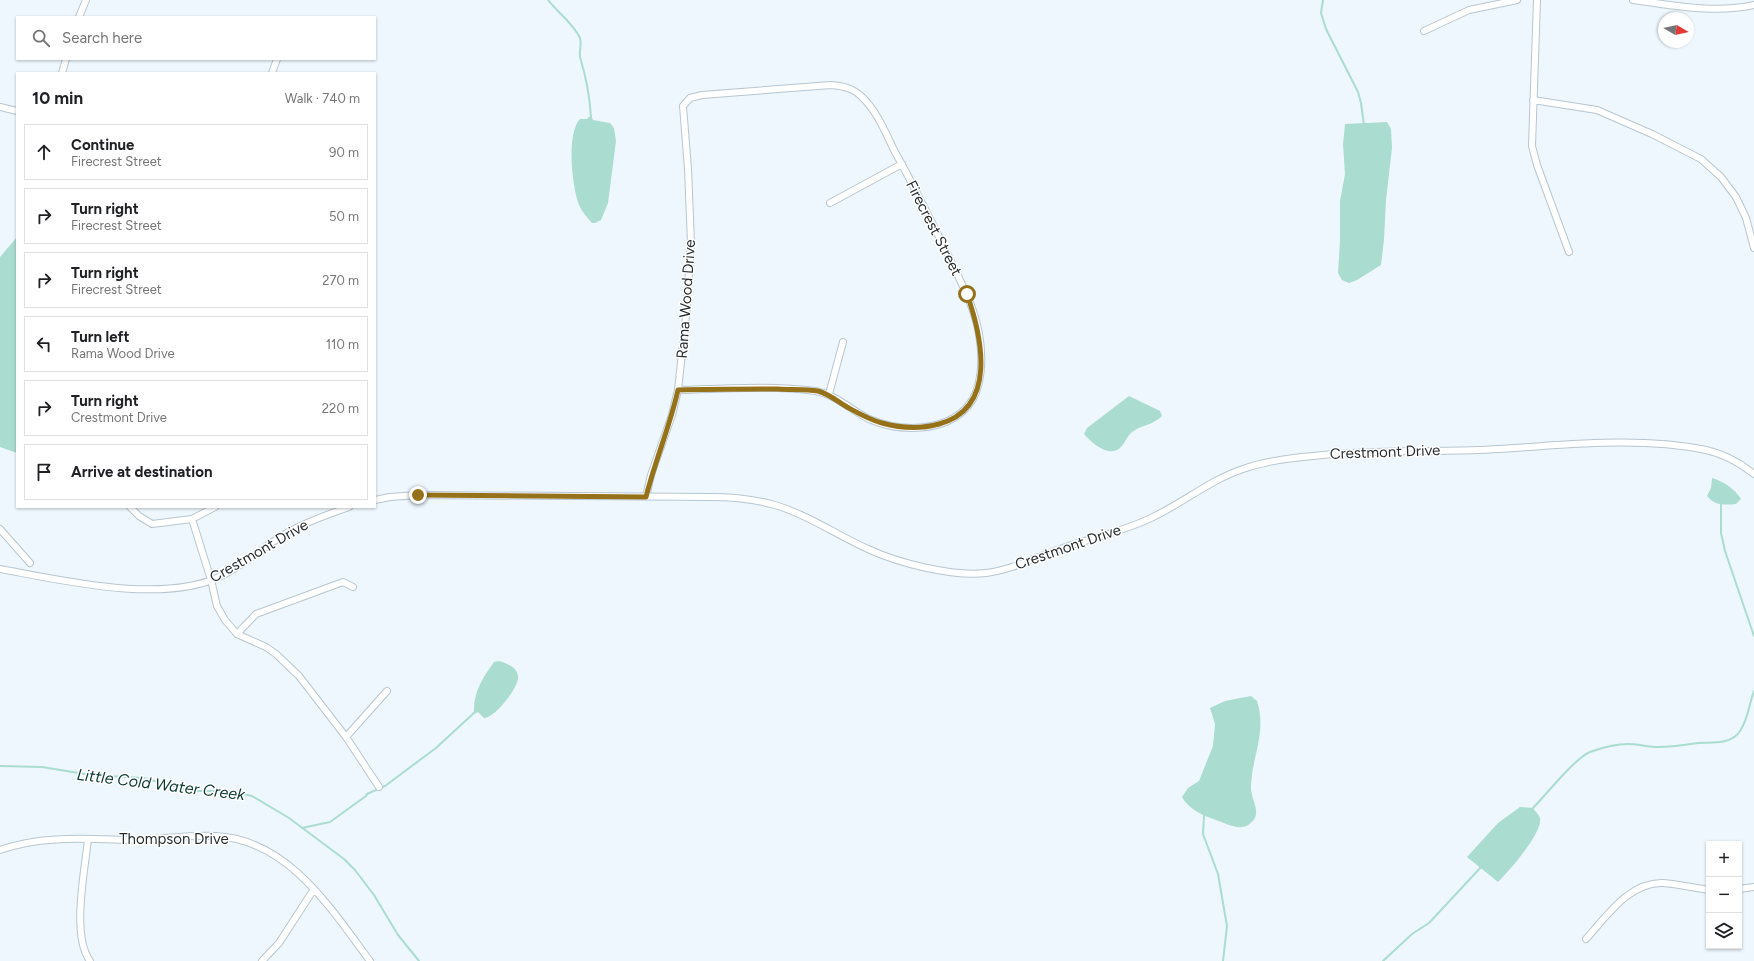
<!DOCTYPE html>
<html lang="en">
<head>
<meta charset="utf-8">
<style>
  body { margin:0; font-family:Figtree,sans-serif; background:#f6f6f6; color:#202124 }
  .controls { position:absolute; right:12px; bottom:12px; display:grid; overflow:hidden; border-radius:0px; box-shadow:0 1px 3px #0004 }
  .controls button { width:36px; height:36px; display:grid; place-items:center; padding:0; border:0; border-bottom:1px solid #e0e0e0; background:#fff; color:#202124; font:20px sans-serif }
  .compass { position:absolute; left:1658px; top:12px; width:36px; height:36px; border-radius:50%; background:#fff; box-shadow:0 1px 3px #0004; rotate:99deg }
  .stop { position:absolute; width:12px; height:12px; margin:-9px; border:3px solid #95711a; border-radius:50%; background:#fff }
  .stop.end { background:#95711a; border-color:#fff; box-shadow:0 1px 4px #0008 }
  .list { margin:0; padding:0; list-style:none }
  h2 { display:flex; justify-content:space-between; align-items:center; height:52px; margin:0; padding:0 16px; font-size:17px }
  h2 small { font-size:13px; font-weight:400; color:#757577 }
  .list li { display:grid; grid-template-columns:26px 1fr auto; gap:12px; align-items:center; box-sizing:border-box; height:56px; margin:0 8px 8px; padding:0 8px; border:1px solid #e0e0e0; border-radius:0px }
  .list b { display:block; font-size:15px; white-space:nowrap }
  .list p { margin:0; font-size:13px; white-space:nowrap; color:#757577 }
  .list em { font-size:13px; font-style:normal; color:#757577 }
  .icon { flex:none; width:22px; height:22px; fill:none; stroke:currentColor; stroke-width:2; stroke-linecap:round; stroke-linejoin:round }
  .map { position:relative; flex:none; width:1754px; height:961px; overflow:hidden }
  .search { position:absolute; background:#fff; box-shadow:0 1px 3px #0004; left:16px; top:16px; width:360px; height:44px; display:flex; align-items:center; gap:10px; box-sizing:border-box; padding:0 14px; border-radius:0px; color:#757577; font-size:15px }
  .panel { position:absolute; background:#fff; box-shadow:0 1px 3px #0004; left:16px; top:72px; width:360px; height:436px; border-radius:0px }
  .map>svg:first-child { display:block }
  .water { fill:#abdcd0 }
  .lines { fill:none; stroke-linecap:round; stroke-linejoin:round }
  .stream { stroke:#abdcd0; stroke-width:2 }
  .street-casing { stroke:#b7c6d1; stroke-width:8 }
  .street { stroke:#fff; stroke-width:6 }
  .route { stroke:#95711a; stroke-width:5 }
  .labels { text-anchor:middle; stroke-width:3; stroke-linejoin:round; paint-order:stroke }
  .street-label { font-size:15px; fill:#272d31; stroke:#fff }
  .water-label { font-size:16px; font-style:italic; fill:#0e3b33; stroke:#fff }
</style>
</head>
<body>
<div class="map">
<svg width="1754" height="961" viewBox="0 0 1754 961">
  <rect width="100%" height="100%" fill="#eef7fe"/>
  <path class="water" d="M591,115L593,120L610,123L614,128L616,141L608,203L601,220L595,223H592C587,217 582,212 579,205C572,187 566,134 580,119H587Z
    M1387,122L1391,129L1392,148L1386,200L1384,240L1381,265L1357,280L1349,283L1342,280L1338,273L1340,241V201L1345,174L1343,144L1345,124Z
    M17,237V453L0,447V257Z
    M1129,396L1160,411L1162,416C1154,424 1144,425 1135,430C1128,434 1126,441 1121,447C1109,459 1092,443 1084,434L1087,428Z
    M1712,478C1724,482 1733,487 1741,499L1736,504C1725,505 1715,506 1707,496L1711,488Z
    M499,661C506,663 517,667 518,676C520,686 495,718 484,718L478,712L474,714C473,692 482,679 494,662Z
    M1251,696L1257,701C1267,732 1252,756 1251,786C1250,800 1265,815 1248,825C1239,831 1225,823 1216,820C1204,816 1188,809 1182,797L1188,788L1199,781L1213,746L1215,724L1210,708L1225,701Z
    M1520,807L1533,808C1535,811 1539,815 1540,818C1543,833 1508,872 1498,882L1467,857L1498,823Z"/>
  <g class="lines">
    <path class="stream" d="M548,0C558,13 573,23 580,38C582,44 579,51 580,57C586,77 590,97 591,118
      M1323,0L1321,13L1326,29L1358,92L1361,103L1364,125
      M1721,503V533L1725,551L1754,636
      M0,766L42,767L91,775L144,778L190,791H229L252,796L289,818L344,859L355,870L374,895L398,935L419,961
      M1532,809C1545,796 1575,758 1590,752C1601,748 1617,744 1628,744C1638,744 1648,747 1659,747C1672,747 1685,745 1698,743C1712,742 1731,745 1740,731C1748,720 1749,704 1754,691
      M1204,815L1203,834L1218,874L1227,926L1223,961
      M302,828L330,822L366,796L367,794L385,786L436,748L475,712
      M1383,961L1412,934L1429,923L1483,865"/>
    <g class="street-casing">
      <path id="street" d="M1537,0L1532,146L1537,165L1569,252
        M1633,0C1673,5 1714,14 1754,5
        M79,17L86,0
        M1424,31L1469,10L1517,0
        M62,73L66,59
        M272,73L277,59
        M1533,100L1597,110L1652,134L1701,159L1721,177L1736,197L1746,218L1754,248
        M0,107L17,111
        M830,203L902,164
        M829,394L843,342
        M646,497L651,475L672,415L678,390L686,316L691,243L688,169L683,106L690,98L702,95L831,85C843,86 853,88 862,97C877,111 886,134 895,152C913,184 929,217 945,249C958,277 974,304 979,334C983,356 983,389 968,406C945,433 899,432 869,419C851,410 835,394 815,391C771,385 723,389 678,390
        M375,500L390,497L418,495L710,497C731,497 754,499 775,505C808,515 837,535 868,549C898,563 953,577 986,573C1012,570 1038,556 1063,548C1092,538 1124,531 1151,518C1183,503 1210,480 1243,469C1265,461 1289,458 1313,456C1367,450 1422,452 1477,450C1553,447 1630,435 1706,450C1725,454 1739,462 1754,474
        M130,507L139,516L152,524L192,519
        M215,507L192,519L211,580L217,606L225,620L237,634L266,647L276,654L299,676L346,737L379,787
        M0,529L30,563
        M0,569C61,580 161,604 219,577C243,566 262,548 285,534C305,522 327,515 349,507
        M237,634L256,614L343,582L353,587
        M346,737L387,691
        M88,839C85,870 71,935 90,961
        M0,850C42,835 87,839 132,840C160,840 188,834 216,836C289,840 331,909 370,961
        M1739,889L1754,887
        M1586,939C1607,916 1629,882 1663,883C1678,884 1694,888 1709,890
        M262,961L279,943L314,889"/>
    </g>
    <use href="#street" class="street"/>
  </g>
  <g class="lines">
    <path class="route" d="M418,495L646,497C655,461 670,426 678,390C712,389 745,389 778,389C791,390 805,389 818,391C829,394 837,401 847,407C858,413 870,420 882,423C900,428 921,429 939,424C998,408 982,337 967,294"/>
  </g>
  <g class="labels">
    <g class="street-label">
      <text transform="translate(934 228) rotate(63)" y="5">Firecrest Street</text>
      <text transform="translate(686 299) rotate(-86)" y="5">Rama Wood Drive</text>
      <text transform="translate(1385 452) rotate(-2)" y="5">Crestmont Drive</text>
      <text transform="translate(1068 547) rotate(-19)" y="5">Crestmont Drive</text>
      <text transform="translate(259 551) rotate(-30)" y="5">Crestmont Drive</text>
      <text x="174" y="844">Thompson Drive</text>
    </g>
    <g class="water-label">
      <text transform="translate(161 784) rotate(7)" y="6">Little Cold Water Creek</text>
    </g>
  </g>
</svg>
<div class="controls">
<button>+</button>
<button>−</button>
<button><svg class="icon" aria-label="layers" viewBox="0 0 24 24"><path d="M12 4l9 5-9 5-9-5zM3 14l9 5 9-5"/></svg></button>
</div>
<svg class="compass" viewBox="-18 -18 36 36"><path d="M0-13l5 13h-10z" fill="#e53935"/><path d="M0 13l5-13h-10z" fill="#757577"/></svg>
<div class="stop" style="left:967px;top:294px"></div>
<div class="stop end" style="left:418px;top:495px"></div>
<div class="search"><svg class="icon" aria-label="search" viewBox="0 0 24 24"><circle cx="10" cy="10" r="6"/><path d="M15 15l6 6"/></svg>Search here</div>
<section class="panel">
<h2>10 min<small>Walk · 740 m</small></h2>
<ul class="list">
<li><svg class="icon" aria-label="ahead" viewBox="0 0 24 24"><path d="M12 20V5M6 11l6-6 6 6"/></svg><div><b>Continue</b><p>Firecrest Street</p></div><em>90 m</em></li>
<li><svg class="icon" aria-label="right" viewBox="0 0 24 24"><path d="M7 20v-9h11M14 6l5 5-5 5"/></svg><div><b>Turn right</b><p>Firecrest Street</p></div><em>50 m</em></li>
<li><svg class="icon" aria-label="right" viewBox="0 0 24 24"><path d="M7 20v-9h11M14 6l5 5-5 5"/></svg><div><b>Turn right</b><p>Firecrest Street</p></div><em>270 m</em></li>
<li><svg class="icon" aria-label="left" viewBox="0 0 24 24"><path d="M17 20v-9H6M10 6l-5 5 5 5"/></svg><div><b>Turn left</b><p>Rama Wood Drive</p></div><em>110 m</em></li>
<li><svg class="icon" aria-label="right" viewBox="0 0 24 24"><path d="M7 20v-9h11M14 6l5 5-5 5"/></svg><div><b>Turn right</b><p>Crestmont Drive</p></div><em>220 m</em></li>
<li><svg class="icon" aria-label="arrive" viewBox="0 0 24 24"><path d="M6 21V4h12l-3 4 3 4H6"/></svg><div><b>Arrive at destination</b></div></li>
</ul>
</section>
</div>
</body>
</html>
